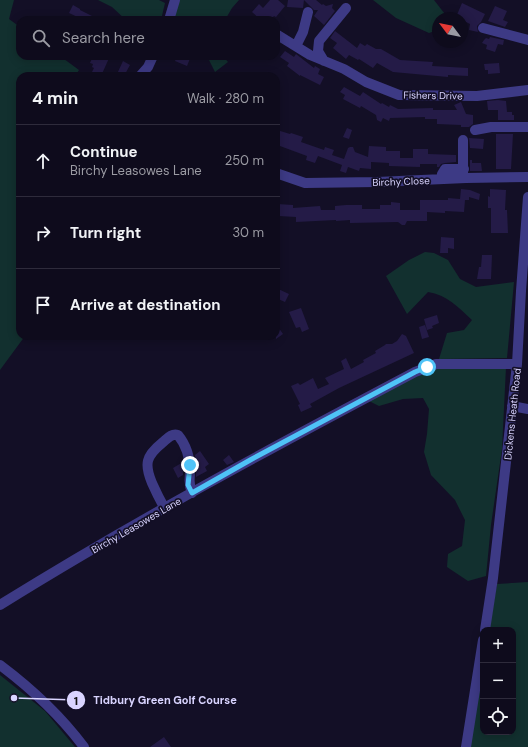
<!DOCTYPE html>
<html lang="en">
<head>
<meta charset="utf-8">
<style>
  body { margin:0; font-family:"DM Sans",sans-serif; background:#171425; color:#f1f3f6 }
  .controls { position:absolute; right:12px; bottom:12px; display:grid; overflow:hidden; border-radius:8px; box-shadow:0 2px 10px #0003 }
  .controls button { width:36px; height:36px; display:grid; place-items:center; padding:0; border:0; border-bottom:1px solid #2e2b3b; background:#0e0b1c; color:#f1f3f6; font:20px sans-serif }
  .compass { position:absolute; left:432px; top:12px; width:36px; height:36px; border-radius:50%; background:#0e0b1c; box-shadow:0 2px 10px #0003; rotate:302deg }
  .stop { position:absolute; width:12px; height:12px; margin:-9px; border:3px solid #4fc3f7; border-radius:50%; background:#fff }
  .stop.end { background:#4fc3f7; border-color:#fff; box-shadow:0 1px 4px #0008 }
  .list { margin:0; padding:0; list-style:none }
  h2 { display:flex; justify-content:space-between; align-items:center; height:52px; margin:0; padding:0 16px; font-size:17px }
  h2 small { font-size:13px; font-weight:400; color:#9b9ba3 }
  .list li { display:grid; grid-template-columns:26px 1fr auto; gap:12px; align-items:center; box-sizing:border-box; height:72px; padding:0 16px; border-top:1px solid #2e2b3b }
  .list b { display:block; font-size:15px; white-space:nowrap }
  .list p { margin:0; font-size:13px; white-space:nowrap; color:#9b9ba3 }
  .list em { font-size:13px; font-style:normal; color:#9b9ba3 }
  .icon { flex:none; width:22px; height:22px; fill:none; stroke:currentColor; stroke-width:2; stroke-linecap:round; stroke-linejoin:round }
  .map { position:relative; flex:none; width:528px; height:747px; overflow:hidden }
  .search { position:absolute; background:#0e0b1c; box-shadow:0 2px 10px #0003; left:16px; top:16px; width:264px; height:44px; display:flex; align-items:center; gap:10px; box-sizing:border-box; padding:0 14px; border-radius:12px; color:#9b9ba3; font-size:15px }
  .panel { position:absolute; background:#0e0b1c; box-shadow:0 2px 10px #0003; left:16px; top:72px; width:264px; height:268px; border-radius:12px }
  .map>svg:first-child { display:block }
  .green { fill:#12302f }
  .building { fill:#241b47 }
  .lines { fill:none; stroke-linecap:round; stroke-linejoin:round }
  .minor { stroke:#3d3a85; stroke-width:10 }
  .route { stroke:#4fc3f7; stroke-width:5 }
  .labels { text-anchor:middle; stroke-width:3.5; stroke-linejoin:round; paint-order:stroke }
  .street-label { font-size:10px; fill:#d9d4ff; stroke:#130f26 }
  .leader { fill:none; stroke:#d9d4ff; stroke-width:1.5 }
  .callout-dot { fill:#d9d4ff; stroke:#130f26; stroke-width:1.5 }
  .mark-label { font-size:12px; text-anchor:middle; font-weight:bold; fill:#111 }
  .callout-label { font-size:11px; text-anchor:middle; font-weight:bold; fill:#d9d4ff; stroke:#130f26; stroke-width:3.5; stroke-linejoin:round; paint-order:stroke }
</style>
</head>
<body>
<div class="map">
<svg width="528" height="747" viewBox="0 0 528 747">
  <rect width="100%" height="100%" fill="#130f26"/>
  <path class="green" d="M0,0H14L9,19L20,27V56H60L79,70L75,76H20V336H25L0,370Z
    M98,0H159L165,3L161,20H126L112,7Z
    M179,0H239L232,8L225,20H173Z
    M373,0H434L448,18H438V30L429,33L396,18Z
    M207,56H223L228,62L215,72Z
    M425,252L434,253L448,260L460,279L476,287L514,282L507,358L439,359L447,333L464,330L472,320C458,307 447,295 428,292L407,314L386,276L409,260Z
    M506,367L502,449L491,525L486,576L468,581L447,567L448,554L462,546L465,520L455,500L431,475L424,452L427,434L429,409L423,398L403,399L379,406L369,401L431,368Z
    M528,582V747H469L483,670V732H513V630H489L497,584Z
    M0,675L45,711L75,747H0Z"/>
  <path class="building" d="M270,0H278L285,6L276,17L274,16L270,20H261L252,12L259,4L263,8Z
    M288,0H316L322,5L323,4L326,6L333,4L332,8L335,11L324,25L314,16L318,10H314L304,0L303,8L287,7Z
    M462,3L485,14L481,22L477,26L478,32L469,30L470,24L462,20V18L456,17Z
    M73,5L80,9V10L100,20H84L69,13Z
    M495,6L507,11L503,20L508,22L505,27L488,21Z
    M335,31L357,48L360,43L365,46L367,44L376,49H381L400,60L433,62L432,66L468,68V76L448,75V77L393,72L377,63L373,68L359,59L358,60L349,55L346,59L333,48L337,43L330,38Z
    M490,37L504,40L503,45L498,44L495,52L486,49L487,45L482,43L484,40L486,38L489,39Z
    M285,51L294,57L296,54L314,68L315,66L320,69L318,74L324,77L320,85L300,75V76L287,66L289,63L280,57Z
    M93,56H110L101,76H90L94,68L92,67L93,64L90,63Z
    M177,56H191L187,66L175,61Z
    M123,61L130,65L124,76H121L117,74Z
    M499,63L500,73L488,74V70H485L484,64Z
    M344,87L360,96L363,92L381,104L382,103L389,107L390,105L398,109L433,108V110H457L454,105L461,102L466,114L473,115V124L469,127H461V125L437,124V119H425V117L390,118L389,121L383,118L381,122L377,120L376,115L361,106L360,108L343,99L345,95L340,92Z
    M498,100L506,101L507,112H512V115H514V120H498V110H488L487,101Z
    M347,128L352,130L349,139L343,137Z
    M277,130L290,134L291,133L303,137L301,142L324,150L325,147L334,150L332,155L344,159L348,148L350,147H353L355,152L368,157L369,146L386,147V151H400V158H413V149H428V154L456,155V162L445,163L441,164L439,167H437V164H420V167L389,166V163L371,162V169L360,168L359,171L348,167L346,173L340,171L342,165L318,156L315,163L306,160L307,156L280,146L276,154V133Z
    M496,134H513L511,169H496Z
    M469,138L484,139L483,149L470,148Z
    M470,160H472V163H481L482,171H470Z
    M461,189L470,190L480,194L479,200L469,197V200H465L464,212L445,211V213L427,212V221H407L405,225H402L398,222L350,223V220L336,221V220L296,222V217L279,216V210H276L277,204L293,205V208L320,206L321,210H335V206L346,205H362V209H380V205H391V202L400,203V210H420V200H448V198L460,199Z
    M490,189L506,190L505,210H507L508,233H491V208H488V196L490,197Z
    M441,237L454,238V249L448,248V253H440Z
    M482,255H492L491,279H477L479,267H481Z
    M276,288L289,294L285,302L276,298Z
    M301,308L309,329L302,332L300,327L296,328L289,312Z
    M437,315L439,323L432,326L433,328L427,330L424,319Z
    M276,324L283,334L276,339Z
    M425,325L429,337L422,339L419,327Z
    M402,334L406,336L414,353L339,388L310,404L312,407L301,412L298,405L300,404L291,386L298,383L300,385L313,378L318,389L329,384L325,378L344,369L341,361L346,358L351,369L364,362L363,360L376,353L375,351L385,345L386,344H392L397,341Z
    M200,451L209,464L205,467L207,471L196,477L195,455Z
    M229,455L234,462L227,465L223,460Z
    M183,462V475L178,478L173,468Z
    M164,737L171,747H150Z"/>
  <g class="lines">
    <path class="minor" d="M169,20L175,0
      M483,28L528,40
      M276,34L310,55L344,69L366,82L399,95L477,96L528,90
      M296,46L303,32L308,12
      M324,61L318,51L319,41L346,8
      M140,76L148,67L153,56
      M475,130L491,127H528
      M276,173L305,183L377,182L466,178L528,177
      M463,178V140
      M441,179L442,174L445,169H464
      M512,406L528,409
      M165,509C160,500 156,492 152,483C144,464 146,456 162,443C167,439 171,433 178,435C187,446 190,457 190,471C190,481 188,483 192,493
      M0,605C135,521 275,446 415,372L436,364H517
      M485,630L493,578L517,364L521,291L528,197
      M0,665C32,689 60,715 84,747
      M466,747L483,640"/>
  </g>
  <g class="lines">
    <path class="route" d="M190,465L188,485L192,493L252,459L415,372L427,367"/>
  </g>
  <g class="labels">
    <g class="street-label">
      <text transform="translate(433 95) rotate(1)" y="4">Fishers Drive</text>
      <text transform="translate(401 181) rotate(-2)" y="4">Birchy Close</text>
      <text transform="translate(512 414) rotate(-84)" y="4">Dickens Heath Road</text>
      <text transform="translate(136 525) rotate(-30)" y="4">Birchy Leasowes Lane</text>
    </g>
  </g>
  <path class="leader" d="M14 698L76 700"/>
  <g class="callout-dot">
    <circle cx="14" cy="698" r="4"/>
    <circle cx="76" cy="700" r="10"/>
  </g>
  <g class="mark-label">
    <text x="76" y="705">1</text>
  </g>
  <g class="callout-label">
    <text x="165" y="704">Tidbury Green Golf Course</text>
  </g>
</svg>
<div class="controls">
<button>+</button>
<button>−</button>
<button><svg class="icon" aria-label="locate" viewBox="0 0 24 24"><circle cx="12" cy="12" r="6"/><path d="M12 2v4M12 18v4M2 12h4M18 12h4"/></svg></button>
</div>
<svg class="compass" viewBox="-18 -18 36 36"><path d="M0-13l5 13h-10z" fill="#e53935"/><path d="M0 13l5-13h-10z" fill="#9b9ba3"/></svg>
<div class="stop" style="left:427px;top:367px"></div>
<div class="stop end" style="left:190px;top:465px"></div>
<div class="search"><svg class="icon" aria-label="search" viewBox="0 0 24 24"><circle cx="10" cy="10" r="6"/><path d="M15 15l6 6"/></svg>Search here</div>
<section class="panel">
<h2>4 min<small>Walk · 280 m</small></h2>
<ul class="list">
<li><svg class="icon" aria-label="ahead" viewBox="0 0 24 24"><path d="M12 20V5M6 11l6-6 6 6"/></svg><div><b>Continue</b><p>Birchy Leasowes Lane</p></div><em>250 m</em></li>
<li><svg class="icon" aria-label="right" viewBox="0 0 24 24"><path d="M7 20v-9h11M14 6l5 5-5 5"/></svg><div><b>Turn right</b></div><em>30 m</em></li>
<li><svg class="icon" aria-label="arrive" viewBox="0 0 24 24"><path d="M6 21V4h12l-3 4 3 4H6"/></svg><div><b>Arrive at destination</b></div></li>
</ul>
</section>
</div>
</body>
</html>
